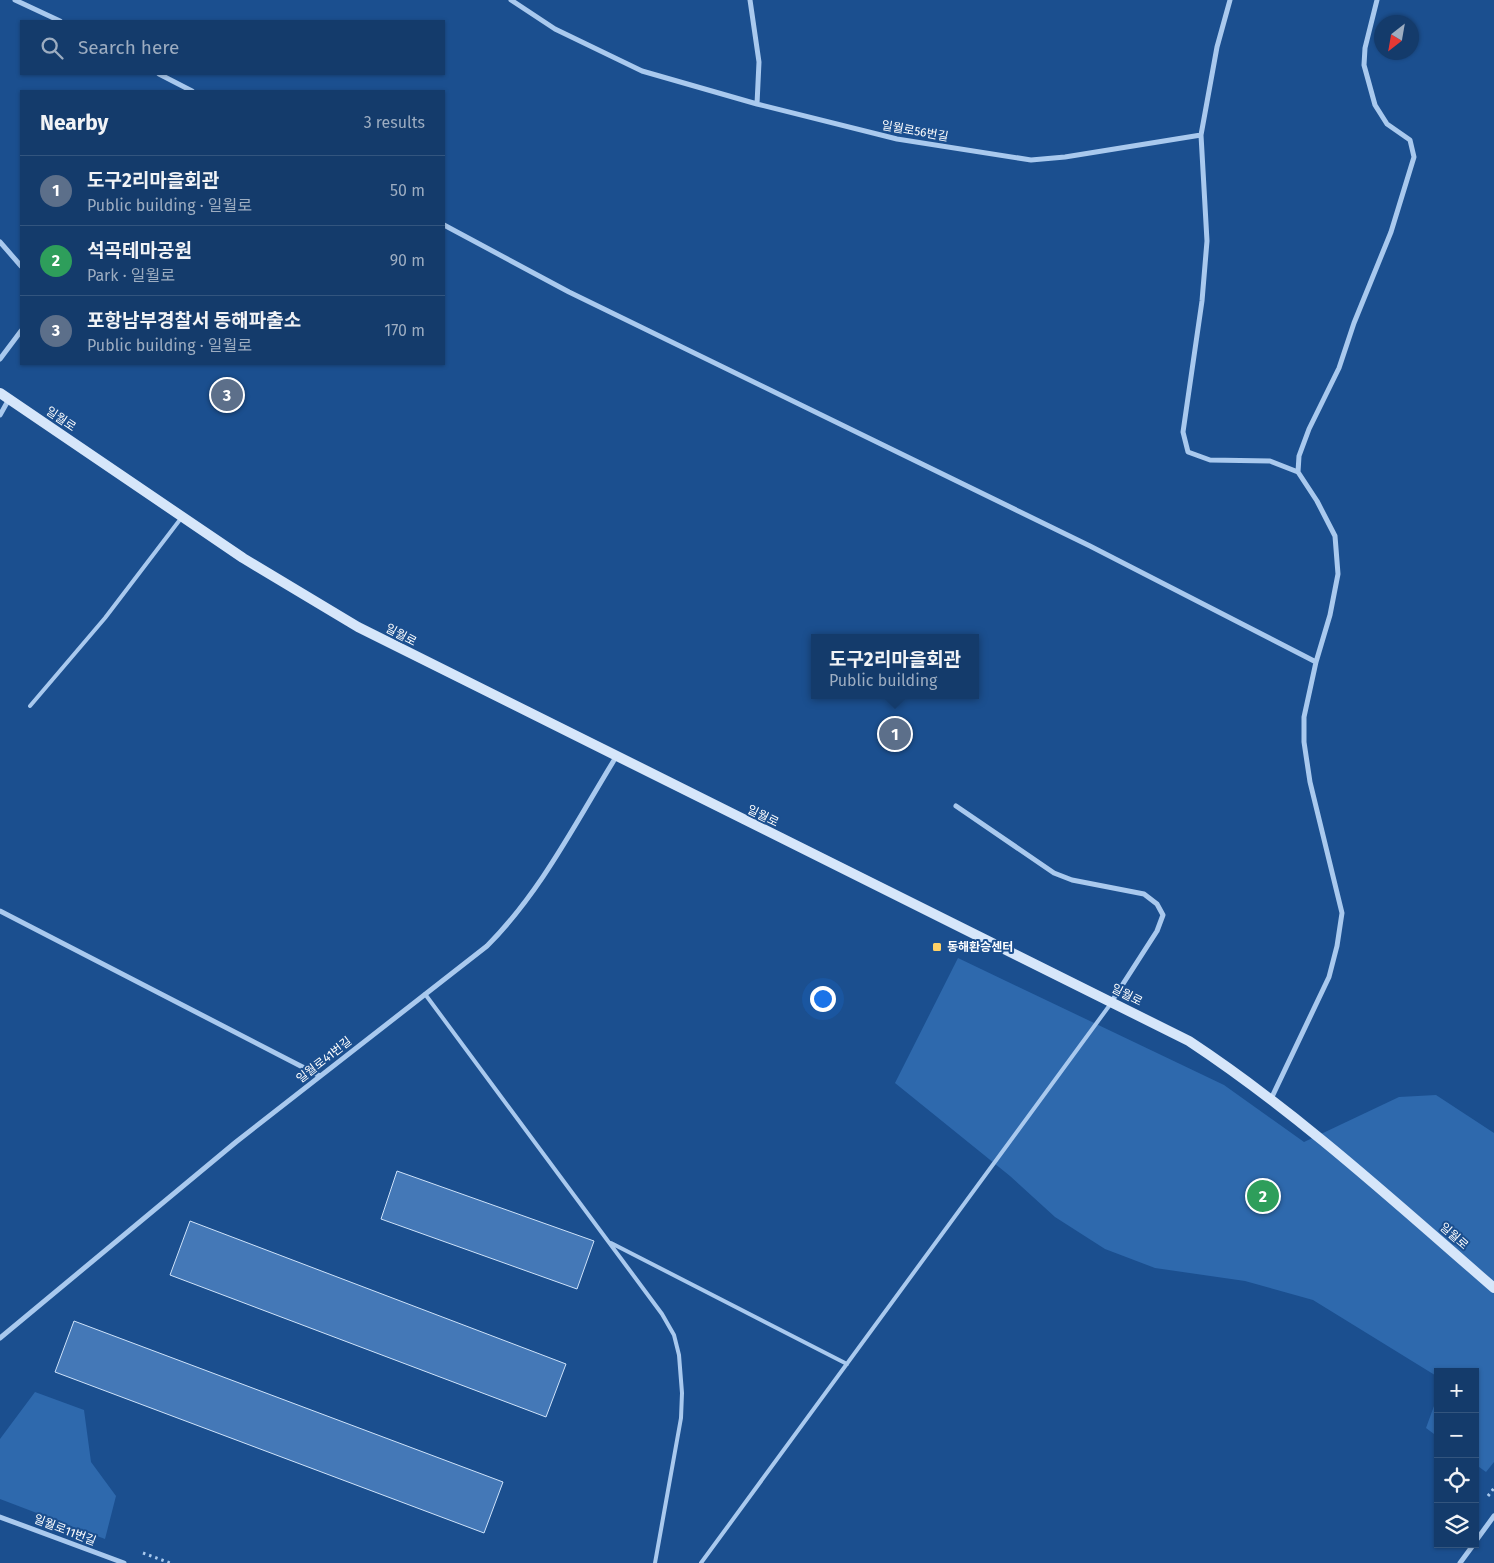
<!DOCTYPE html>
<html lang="en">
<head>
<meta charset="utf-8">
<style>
  body { margin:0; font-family:"Fira Sans","Noto Sans KR",sans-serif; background:#1d4271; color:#f1f3f6 }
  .controls { position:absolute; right:15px; bottom:15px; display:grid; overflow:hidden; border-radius:0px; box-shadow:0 1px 4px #0004 }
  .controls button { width:45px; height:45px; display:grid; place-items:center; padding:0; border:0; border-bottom:1px solid #33557e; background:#143b6b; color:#f1f3f6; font:25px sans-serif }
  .compass { position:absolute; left:1374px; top:15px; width:45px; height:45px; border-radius:50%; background:#143b6b; box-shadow:0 1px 4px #0004; rotate:211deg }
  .you { position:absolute; left:822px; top:998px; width:18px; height:18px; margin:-12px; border:4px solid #fff; border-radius:50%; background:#1a73e8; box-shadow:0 0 0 8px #1a73e833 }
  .badge { display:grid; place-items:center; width:32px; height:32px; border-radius:50%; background:#95b2f1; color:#fff; font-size:16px; font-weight:700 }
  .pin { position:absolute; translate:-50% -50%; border:2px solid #fff; box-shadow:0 1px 5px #0006 }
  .popup { position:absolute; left:811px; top:634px; width:168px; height:65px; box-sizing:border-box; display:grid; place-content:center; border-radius:0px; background:#143b6b; filter:drop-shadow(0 1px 4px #0005); font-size:16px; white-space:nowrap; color:#9dadc1 }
  .popup b { font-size:19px; color:#f1f3f6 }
  .popup::after { content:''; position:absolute; left:50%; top:100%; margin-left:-10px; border:10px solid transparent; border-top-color:#143b6b }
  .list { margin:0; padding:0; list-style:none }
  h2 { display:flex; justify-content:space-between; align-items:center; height:65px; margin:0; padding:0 20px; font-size:21px }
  h2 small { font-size:16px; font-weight:400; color:#9dadc1 }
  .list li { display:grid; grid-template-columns:32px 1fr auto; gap:15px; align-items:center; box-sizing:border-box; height:70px; padding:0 20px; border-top:1px solid #33557e }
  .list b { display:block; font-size:19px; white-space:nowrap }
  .list p { margin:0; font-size:16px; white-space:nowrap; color:#9dadc1 }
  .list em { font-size:16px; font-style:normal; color:#9dadc1 }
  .icon { flex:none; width:28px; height:28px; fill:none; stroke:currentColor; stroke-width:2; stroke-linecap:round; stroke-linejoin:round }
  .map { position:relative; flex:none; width:1494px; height:1563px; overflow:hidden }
  .search { position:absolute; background:#143b6b; box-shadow:0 1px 4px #0004; left:20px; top:20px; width:425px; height:55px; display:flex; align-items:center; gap:12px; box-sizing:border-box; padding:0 18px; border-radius:0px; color:#9dadc1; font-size:19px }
  .panel { position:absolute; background:#143b6b; box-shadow:0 1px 4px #0004; left:20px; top:90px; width:425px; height:275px; border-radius:0px }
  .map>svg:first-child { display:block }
  .green { fill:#2e69ad }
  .building { fill:#4478b7; stroke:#cfe3fa }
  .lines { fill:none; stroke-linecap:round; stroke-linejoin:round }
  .path { stroke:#a9c9ee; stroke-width:3; stroke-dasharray:2.5 4; stroke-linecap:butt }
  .lane { stroke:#a9c9ee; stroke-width:4 }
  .street { stroke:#a9c9ee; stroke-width:5 }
  .secondary { stroke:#d6e6fa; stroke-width:10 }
  .poi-dot { fill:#ffd166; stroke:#1b4f8f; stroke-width:2 }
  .labels { text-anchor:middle; stroke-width:4; stroke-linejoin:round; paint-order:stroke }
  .street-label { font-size:12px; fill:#fff; stroke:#1b4f8f }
  .poi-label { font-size:12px; font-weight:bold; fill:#fff; stroke:#1b4f8f; text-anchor:start }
</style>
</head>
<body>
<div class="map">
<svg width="1494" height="1563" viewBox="0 0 1494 1563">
  <rect width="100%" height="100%" fill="#1b4f8f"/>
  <path class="green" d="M958,958L1224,1085L1304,1142L1399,1097L1436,1095L1494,1133V1462L1486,1472L1475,1464V1372H1438V1377L1313,1300L1245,1281L1155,1268L1105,1249L1055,1217L1010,1176L895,1083Z
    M35,1392L84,1410L91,1462L116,1496L105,1539L0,1499V1439Z
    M1438,1395V1437L1426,1428Z"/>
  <path class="building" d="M397,1171L594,1241L577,1289L381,1219Z
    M190,1221L566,1364L546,1417L170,1275Z
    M74,1321L503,1482L484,1533L55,1372Z"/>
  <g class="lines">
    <path class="path" d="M1488,1496L1494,1488
      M143,1553L170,1563"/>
    <path class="lane" d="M30,706L105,618L182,517
      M425,994L662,1314L674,1335L679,1355L682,1393L681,1418L655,1563
      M611,1243L847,1364
      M701,1563L1112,1002"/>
    <path class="street" d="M15,0L60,21
      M511,0L555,29L642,71L757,104L897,139L1031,160L1065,157L1201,135L1217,47L1230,0
      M750,0L759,62L757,104
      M159,74L192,91
      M1201,135L1207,241L1202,301L1183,432L1188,452L1210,460L1270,461L1298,472
      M444,225L569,292L1090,546L1316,662
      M0,242L21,266
      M0,359L21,331
      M0,415L9,399
      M956,806L1054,873L1072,880L1144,894L1157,904L1163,915L1157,931L1112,1001
      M0,911L320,1076
      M1271,1099L1329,977L1337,946L1342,913L1310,782L1304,742V717L1316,662L1330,615L1338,574L1335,536L1317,501L1298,472L1299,456L1309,429L1339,368L1354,323L1391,232L1414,157L1410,140L1387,124L1375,105L1364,65L1365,48L1377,0
      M0,1338L236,1142L487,946C541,892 576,822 616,757
      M0,1517L124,1563
      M1475,1542L1494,1516
      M1460,1563L1474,1544"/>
    <path class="secondary" d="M0,393L243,558L358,627L1189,1041C1298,1113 1395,1202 1494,1288"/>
  </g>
  <rect class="poi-dot" x="932" y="942" width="10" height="10" rx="2.5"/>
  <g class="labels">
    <g class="street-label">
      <text transform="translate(915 131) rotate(10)" y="4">일월로56번길</text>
      <text transform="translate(61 419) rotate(34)" y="4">일월로</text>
      <text transform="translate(401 635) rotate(28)" y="4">일월로</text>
      <text transform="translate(763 816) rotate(26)" y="4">일월로</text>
      <text transform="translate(1127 995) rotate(27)" y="4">일월로</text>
      <text transform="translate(324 1060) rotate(-38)" y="4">일월로41번길</text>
      <text transform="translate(1454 1236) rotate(41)" y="4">일월로</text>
      <text transform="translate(65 1530) rotate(21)" y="4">일월로11번길</text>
    </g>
    <g class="poi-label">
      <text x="947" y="951">동해환승센터</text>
    </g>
  </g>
</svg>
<div class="controls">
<button>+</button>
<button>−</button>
<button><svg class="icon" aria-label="locate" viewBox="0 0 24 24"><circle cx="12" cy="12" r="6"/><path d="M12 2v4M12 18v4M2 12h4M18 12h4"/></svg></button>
<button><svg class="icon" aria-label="layers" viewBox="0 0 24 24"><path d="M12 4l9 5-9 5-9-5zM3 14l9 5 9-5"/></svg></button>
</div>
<svg class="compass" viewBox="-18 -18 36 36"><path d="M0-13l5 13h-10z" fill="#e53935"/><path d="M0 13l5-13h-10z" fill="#9dadc1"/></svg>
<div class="you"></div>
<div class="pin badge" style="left:895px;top:734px;background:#5c6f8a">1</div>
<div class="popup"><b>도구2리마을회관</b>Public building</div>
<div class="pin badge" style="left:1263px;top:1196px;background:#2e9e5b">2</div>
<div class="pin badge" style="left:227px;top:395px;background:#5c6f8a">3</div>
<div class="search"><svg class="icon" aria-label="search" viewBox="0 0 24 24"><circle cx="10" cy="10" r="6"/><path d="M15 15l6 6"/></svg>Search here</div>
<section class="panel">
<h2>Nearby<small>3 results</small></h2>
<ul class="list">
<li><span class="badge" style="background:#5c6f8a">1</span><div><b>도구2리마을회관</b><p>Public building · 일월로</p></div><em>50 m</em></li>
<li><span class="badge" style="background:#2e9e5b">2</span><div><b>석곡테마공원</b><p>Park · 일월로</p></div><em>90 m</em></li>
<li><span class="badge" style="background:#5c6f8a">3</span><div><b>포항남부경찰서 동해파출소</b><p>Public building · 일월로</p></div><em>170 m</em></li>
</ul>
</section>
</div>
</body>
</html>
